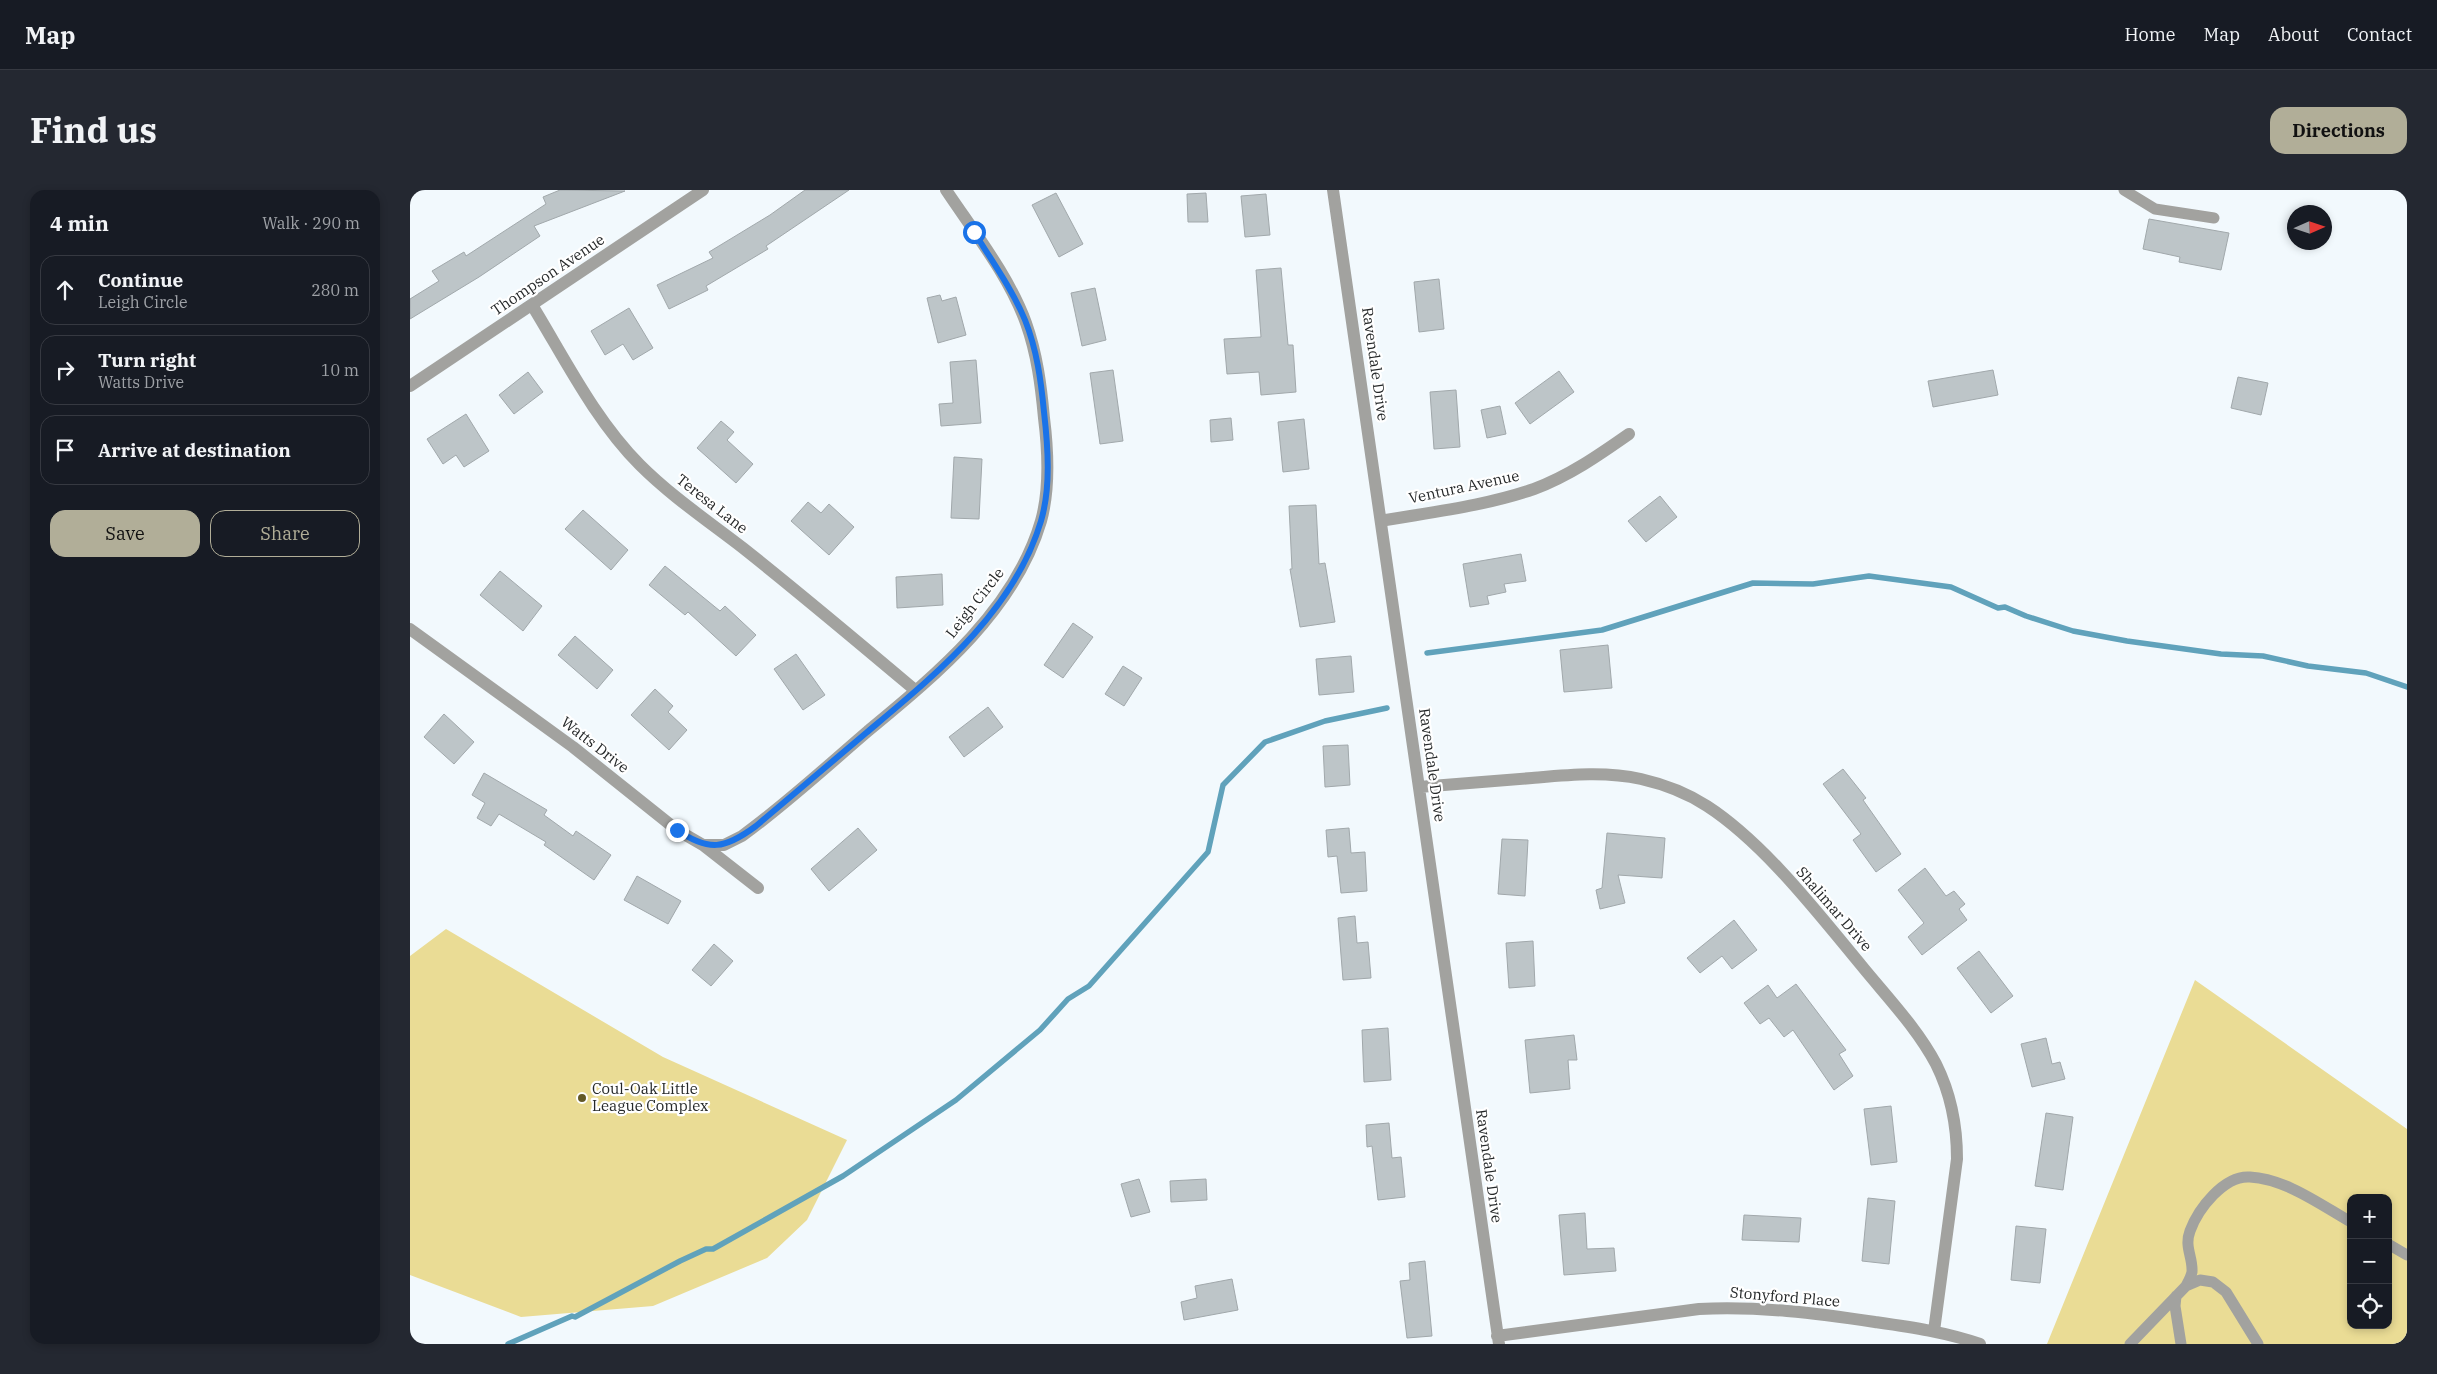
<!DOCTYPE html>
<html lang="en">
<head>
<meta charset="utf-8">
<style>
  body { margin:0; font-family:"IBM Plex Serif",serif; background:#242831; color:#f1f3f6 }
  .controls { position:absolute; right:15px; bottom:15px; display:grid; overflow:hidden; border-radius:10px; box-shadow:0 2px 8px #0003 }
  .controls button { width:45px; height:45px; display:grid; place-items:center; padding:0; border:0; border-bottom:1px solid #363941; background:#171b24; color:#f1f3f6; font:25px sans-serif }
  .compass { position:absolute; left:1877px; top:15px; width:45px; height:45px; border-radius:50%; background:#171b24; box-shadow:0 2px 8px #0003; rotate:87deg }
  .stop { position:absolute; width:15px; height:15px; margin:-11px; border:4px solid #1a73e8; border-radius:50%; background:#fff }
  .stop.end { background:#1a73e8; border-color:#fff; box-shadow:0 1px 5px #0008 }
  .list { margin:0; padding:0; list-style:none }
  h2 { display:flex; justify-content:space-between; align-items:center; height:65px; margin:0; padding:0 20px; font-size:21px }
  h2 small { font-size:16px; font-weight:400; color:#9ea1a6 }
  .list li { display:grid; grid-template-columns:32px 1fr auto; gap:15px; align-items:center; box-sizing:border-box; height:70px; margin:0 10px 10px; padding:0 10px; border:1px solid #363941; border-radius:15px }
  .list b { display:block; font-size:19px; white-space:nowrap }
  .list p { margin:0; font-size:16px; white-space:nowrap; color:#9ea1a6 }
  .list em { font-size:16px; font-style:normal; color:#9ea1a6 }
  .actions { display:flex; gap:10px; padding:15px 20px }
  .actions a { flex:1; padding:11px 0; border:1px solid #b1ae98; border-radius:15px; text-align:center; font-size:18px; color:#b1ae98 }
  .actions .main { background:#b1ae98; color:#111 }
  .icon { flex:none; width:28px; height:28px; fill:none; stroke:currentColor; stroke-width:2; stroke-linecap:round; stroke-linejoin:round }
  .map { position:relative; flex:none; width:1997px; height:1154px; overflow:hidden; border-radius:15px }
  header { display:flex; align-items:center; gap:30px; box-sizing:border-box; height:70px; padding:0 25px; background:#171b24; border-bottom:1px solid #363941 }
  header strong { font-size:24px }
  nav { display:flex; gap:28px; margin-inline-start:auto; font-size:18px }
  .intro { display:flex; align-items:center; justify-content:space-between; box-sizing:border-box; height:120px; padding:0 30px }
  h1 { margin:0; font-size:35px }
  .button { padding:12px 22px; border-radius:15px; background:#b1ae98; color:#111; font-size:18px; font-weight:700 }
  main { display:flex; gap:30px; padding:0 30px }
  aside { flex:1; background:#171b24; border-radius:15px; box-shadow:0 2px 8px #0003 }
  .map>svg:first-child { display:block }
  .green { fill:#eadc95; fill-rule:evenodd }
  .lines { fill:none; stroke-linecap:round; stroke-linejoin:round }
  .stream { stroke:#60a2bb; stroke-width:5.5 }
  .building { fill:#bdc5c8; stroke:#a1a8ab }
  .lane { stroke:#a2a29f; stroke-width:11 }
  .street { stroke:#a2a29f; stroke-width:12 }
  .route { stroke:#1a73e8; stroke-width:6 }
  .poi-dot { fill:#635926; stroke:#fff; stroke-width:2 }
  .labels { text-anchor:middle; stroke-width:4.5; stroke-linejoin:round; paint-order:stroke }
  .street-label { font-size:15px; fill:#252829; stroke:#fff }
  .poi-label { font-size:15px; fill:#252829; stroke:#fff; text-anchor:start }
</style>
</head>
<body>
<header>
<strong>Map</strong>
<nav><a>Home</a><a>Map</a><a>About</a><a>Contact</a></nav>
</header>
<div class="intro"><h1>Find us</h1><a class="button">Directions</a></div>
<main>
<aside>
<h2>4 min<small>Walk · 290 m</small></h2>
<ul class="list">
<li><svg class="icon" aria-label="ahead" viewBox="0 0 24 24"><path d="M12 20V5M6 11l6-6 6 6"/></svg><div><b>Continue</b><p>Leigh Circle</p></div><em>280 m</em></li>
<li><svg class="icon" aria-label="right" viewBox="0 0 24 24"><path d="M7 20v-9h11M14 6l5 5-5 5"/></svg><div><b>Turn right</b><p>Watts Drive</p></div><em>10 m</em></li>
<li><svg class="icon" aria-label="arrive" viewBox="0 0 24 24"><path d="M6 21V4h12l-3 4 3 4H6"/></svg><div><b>Arrive at destination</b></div></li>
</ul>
<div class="actions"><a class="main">Save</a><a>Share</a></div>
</aside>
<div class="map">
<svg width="1997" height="1154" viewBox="0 0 1997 1154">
  <rect width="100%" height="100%" fill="#f2f9fd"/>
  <path class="green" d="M36,739L253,867L437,950L397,1030L357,1068L243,1116L111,1127L0,1085V766Z
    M1785,790L1997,939V1154H1637ZM1941,1008H1978V1135H1941Z"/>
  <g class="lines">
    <path class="stream" d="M1017,463L1192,440L1343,393L1403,394L1459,386L1541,397L1588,418L1595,417L1616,426L1663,441L1717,451L1811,464L1853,466L1898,476L1956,483L1997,497
      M98,1154L162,1126L165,1127L270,1071L296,1059H303L433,986L546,910L630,840L658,809L679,796L798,662L813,595L855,552L915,531L977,518"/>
  </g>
  <path class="building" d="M150,0L215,1L124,36L130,46L69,87L0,129V109L29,91L22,81L54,62L56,66L136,14L133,7Z
    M395,0H439L356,56L358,59L296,96L298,100L259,119L247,95L303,68L299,62L360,25Z
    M646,3L673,54L649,67L622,15Z
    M796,3L798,32H778L777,4Z
    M856,4L860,45L835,47L831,6Z
    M1739,29L1819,43L1811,80L1769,72L1770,67L1733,59Z
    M871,78L878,155H883L886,202L851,205L849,182L817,184L814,149L851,147L846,80Z
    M1029,89L1034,139L1009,142L1004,92Z
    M685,98L696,150L672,156L661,103Z
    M530,105L532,111L546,107L556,145L528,153L517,108Z
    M219,118L243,158L223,170L213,154L195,165L181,141Z
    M566,170L571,233L531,236L529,214L543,213L540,172Z
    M703,180L713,251L690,254L680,183Z
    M1583,180L1588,205L1523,217L1518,191Z
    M1149,181L1164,202L1120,234L1105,213Z
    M118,182L133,202L104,224L89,205Z
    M1828,187L1858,193L1851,225L1821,218Z
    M1046,200L1050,257L1024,259L1020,202Z
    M1090,216L1096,244L1077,248L1071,220Z
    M56,224L79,261L54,277L46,265L33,274L17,249Z
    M821,228L823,250L801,252L800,230Z
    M894,229L899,279L873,282L868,232Z
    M311,231L324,242L317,250L343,274L326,293L287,258Z
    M544,267L572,269L569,329L541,328Z
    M1250,306L1267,327L1236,352L1218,331Z
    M398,312L411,323L419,314L444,337L419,365L381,331Z
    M906,315L909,374L915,373L925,432L890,437L880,379H882L879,316Z
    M173,320L218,360L201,380L155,339Z
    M1111,364L1116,391L1094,394L1096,402L1077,406L1079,414L1060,417L1053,374Z
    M255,376L310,421L315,416L346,445L326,466L278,422L275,425L239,395Z
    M90,381L132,416L113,441L70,405Z
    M532,384L533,415L487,418L486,387Z
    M663,433L683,447L653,488L634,475Z
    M165,446L203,480L187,499L148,465Z
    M1198,455L1202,498L1154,502L1150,460Z
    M386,464L415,505L393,520L364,479Z
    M941,466L944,502L909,505L906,469Z
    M713,476L732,488L714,516L695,504Z
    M245,499L263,516L258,522L277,540L259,560L221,525Z
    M578,517L593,537L554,567L539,547Z
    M34,524L64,552L44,574L14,547Z
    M938,555L940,595L915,597L913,556Z
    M1433,579L1456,608L1453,610L1491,664L1466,682L1443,650L1451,644L1413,594Z
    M74,583L137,620L134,625L163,646L166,641L201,665L184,690L134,655L136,652L89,624L81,636L67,628L75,613L62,605Z
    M448,638L467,660L419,701L401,679Z
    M939,638L941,663L955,662L957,701L931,703L927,666L918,667L916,640Z
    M1197,643L1255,648L1252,688L1208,685L1215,713L1190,719L1186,700L1192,698Z
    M1092,649L1118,650L1115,706L1088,704Z
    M1515,678L1536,706L1544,701L1555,714L1549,719L1557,730L1512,765L1498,747L1514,733L1488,700Z
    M227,686L271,711L258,734L214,710Z
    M945,726L947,753L958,752L961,788L933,790L928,728Z
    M1324,730L1347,760L1322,779L1312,766L1290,783L1277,768Z
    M1123,751L1125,796L1099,798L1096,753Z
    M304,754L323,771L301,796L282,780Z
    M1569,761L1603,806L1581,823L1547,778Z
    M1386,794L1436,860L1429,864L1443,886L1424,900L1383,840L1374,847L1359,828L1350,834L1334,813L1358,795L1367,808Z
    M978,838L981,890L954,892L952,840Z
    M1164,845L1167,870H1158L1160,899L1120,903L1115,850Z
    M1636,848L1642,874L1650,872L1655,889L1622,897L1611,854Z
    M1481,916L1487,972L1461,975L1454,919Z
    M1636,923L1663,927L1653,1000L1625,996Z
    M979,933L982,968L991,967L995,1007L968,1010L962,956L957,957L956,935Z
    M729,989L740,1022L721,1027L711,994Z
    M796,989L797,1010L761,1012L760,991Z
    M1458,1008L1485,1011L1479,1074L1452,1071Z
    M1175,1023L1177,1059L1204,1058L1206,1081L1154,1085L1149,1025Z
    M1334,1025L1391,1028L1389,1052L1332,1050Z
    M1606,1036L1636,1039L1630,1093L1601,1090Z
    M1015,1071L1022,1146L997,1148L990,1091L1000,1090L999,1073Z
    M822,1089L828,1120L774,1130L771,1112L787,1108L785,1096Z"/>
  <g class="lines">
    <path class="lane" d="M1714,0L1745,19L1804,28
      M1978,1054L1997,1065
      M1776,1096C1778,1092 1781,1087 1782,1082C1783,1067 1774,1057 1780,1041C1788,1019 1814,985 1840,987C1876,989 1911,1015 1941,1032
      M1766,1106L1765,1116L1771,1154
      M1720,1154L1776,1096L1790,1090L1803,1092L1816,1102L1848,1154"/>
    <path class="street" d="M923,0L1089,1154
      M122,115C155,169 185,230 230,275C261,306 298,331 333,358C391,404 448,452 505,500
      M0,196L293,0
      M971,331C1022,322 1075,316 1124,299C1159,286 1189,265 1219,244
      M0,439L163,557L267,640L293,655L348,698
      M1009,597C1047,594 1084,591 1122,588C1157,585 1195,581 1231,589C1253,594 1277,603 1297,616C1354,653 1407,722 1451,775C1477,807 1507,838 1526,874C1541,904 1547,936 1547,969L1524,1141
      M293,655H314L332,646C376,614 416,577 458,541C527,484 605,420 631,331C640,299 638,260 634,228C631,195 627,164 616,133C599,86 564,42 536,0
      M1087,1146L1289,1119C1348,1116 1406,1123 1465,1132C1500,1137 1536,1142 1570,1154"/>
  </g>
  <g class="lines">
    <path class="route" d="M267,640C299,662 315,659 346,636C383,605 419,574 456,543C525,485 604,422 631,331C641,297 638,257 634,222C631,191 627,160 615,130C602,99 582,71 564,42"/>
  </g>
  <circle class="poi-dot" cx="172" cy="908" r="5"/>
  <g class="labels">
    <g class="street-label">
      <text transform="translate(138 85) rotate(-34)" y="5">Thompson Avenue</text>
      <text transform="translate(965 174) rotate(82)" y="5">Ravendale Drive</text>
      <text transform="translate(1054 297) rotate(-12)" y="5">Ventura Avenue</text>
      <text transform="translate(302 314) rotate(38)" y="5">Teresa Lane</text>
      <text transform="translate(565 413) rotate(-52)" y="5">Leigh Circle</text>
      <text transform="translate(185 555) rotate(38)" y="5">Watts Drive</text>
      <text transform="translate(1022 575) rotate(82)" y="5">Ravendale Drive</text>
      <text transform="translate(1424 719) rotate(49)" y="5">Shalimar Drive</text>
      <text transform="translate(1079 976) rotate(82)" y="5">Ravendale Drive</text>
      <text transform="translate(1375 1107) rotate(5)" y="5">Stonyford Place</text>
    </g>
    <g class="poi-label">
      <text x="182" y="904">Coul-Oak Little<tspan x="182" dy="17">League Complex</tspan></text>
    </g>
  </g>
</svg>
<div class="controls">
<button>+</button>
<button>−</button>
<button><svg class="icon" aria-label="locate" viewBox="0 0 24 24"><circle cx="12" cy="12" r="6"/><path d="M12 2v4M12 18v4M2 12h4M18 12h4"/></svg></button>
</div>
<svg class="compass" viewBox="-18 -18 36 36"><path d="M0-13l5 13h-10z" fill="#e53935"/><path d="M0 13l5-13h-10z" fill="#9ea1a6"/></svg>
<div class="stop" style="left:564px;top:42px"></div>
<div class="stop end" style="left:267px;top:640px"></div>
</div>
</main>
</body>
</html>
